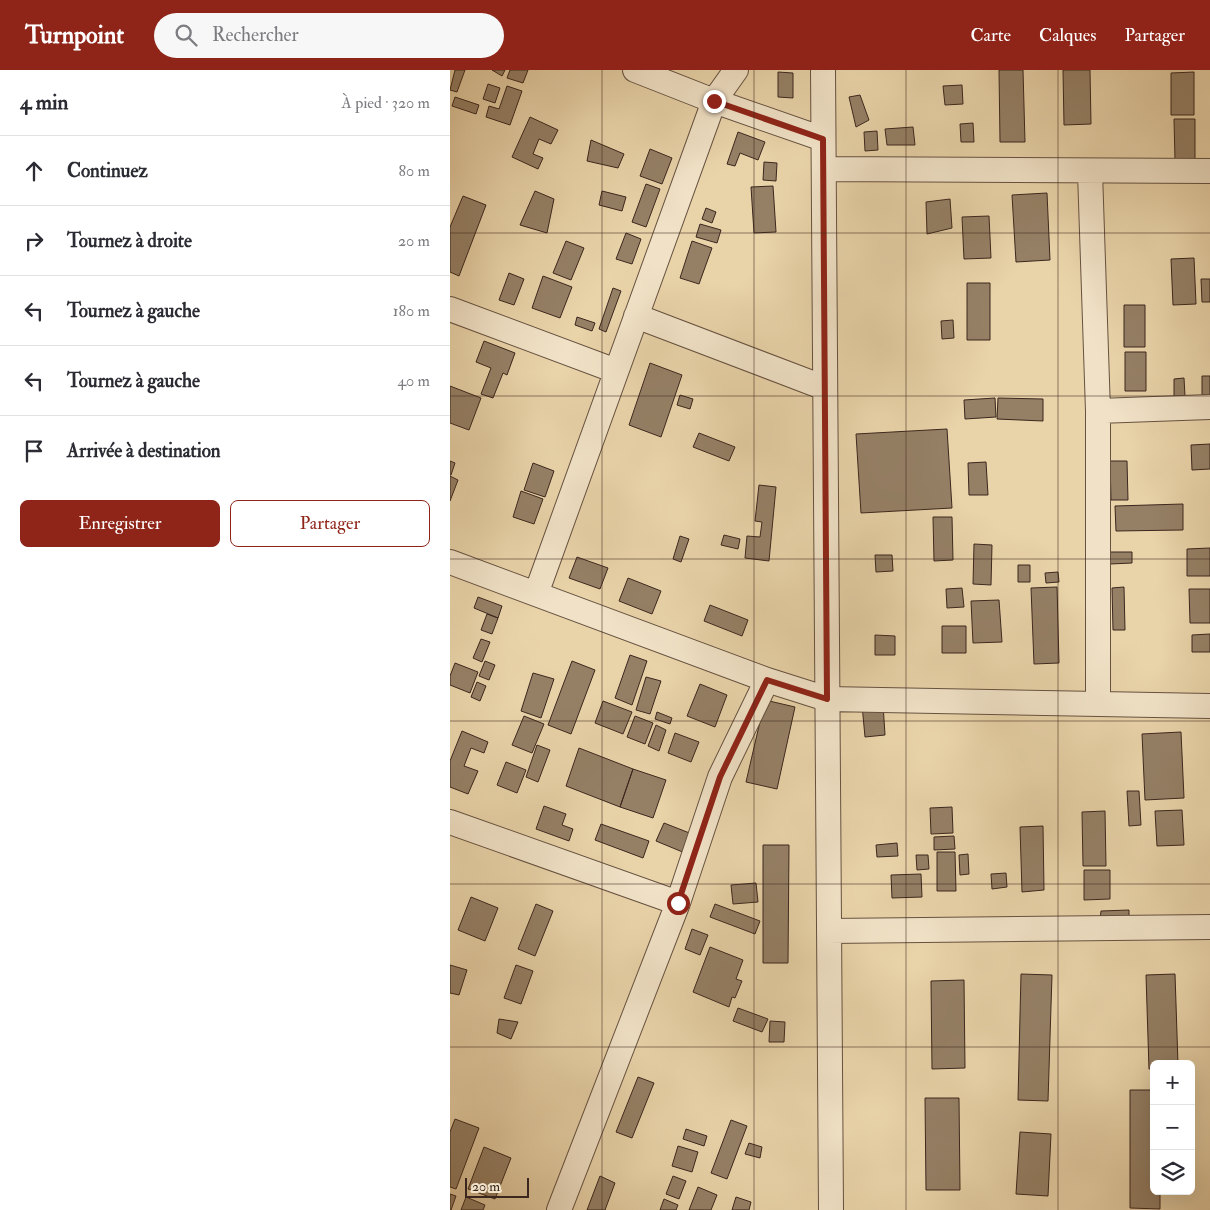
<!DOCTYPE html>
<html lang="fr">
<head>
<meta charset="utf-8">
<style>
  body { margin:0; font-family:"IM FELL Double Pica",serif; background:#f7f7f7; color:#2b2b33 }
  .controls { position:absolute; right:15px; bottom:15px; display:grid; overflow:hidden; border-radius:8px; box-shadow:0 5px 20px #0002 }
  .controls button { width:45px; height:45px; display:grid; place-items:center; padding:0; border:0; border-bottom:1px solid #e1e1e2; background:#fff; color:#2b2b33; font:25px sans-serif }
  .scale { position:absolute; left:15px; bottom:12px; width:64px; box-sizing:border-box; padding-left:5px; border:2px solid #3b271e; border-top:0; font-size:14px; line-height:18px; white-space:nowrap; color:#3b271e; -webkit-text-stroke:4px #f1e2c7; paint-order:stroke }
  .stop { position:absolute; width:15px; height:15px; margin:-11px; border:4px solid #8f2418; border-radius:50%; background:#fff }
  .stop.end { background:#8f2418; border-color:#fff; box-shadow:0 1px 5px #0008 }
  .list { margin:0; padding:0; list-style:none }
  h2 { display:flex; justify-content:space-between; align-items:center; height:65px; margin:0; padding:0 20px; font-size:21px }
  h2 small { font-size:16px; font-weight:400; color:#7c7c81 }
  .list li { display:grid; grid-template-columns:32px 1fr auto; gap:15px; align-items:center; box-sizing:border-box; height:70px; padding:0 20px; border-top:1px solid #e1e1e2 }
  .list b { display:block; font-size:19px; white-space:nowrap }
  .list em { font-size:16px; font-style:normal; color:#7c7c81 }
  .actions { display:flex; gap:10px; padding:15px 20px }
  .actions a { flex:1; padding:11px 0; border:1px solid #8f2418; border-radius:8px; text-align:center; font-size:18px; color:#8f2418 }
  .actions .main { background:#8f2418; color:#fff }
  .icon { flex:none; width:28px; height:28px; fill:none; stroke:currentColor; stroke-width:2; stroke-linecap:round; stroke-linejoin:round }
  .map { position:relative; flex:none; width:760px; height:1140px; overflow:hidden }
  header { display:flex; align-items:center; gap:30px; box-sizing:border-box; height:70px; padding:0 25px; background:#8f2418; color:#fff }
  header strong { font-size:24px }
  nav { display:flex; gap:28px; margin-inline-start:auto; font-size:18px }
  .search { width:350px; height:45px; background:#f7f7f7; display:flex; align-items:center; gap:12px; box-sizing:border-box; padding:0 18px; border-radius:28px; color:#7c7c81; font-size:19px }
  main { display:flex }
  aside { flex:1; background:#fff }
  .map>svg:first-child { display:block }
  .building { fill:#958066; stroke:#3b271e }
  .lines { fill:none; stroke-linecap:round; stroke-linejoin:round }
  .minor-casing { stroke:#665241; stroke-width:26 }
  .minor { stroke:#f1e2c7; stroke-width:24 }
  .route { stroke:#8f2418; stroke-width:6 }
  .grid { fill:none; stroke:#3b271e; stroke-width:1; stroke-opacity:0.55 }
</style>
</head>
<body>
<header>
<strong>Turnpoint</strong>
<div class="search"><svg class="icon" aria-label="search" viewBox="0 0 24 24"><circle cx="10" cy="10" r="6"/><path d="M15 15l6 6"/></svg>Rechercher</div>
<nav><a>Carte</a><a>Calques</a><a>Partager</a></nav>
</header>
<main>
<aside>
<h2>4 min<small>À pied · 320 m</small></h2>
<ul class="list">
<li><svg class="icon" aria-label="ahead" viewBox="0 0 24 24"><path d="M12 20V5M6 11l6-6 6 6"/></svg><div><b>Continuez</b></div><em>80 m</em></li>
<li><svg class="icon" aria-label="right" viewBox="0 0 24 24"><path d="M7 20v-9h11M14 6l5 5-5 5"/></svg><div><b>Tournez à droite</b></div><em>20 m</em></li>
<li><svg class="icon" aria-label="left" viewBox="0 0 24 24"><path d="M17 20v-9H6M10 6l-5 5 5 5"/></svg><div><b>Tournez à gauche</b></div><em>180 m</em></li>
<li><svg class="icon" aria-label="left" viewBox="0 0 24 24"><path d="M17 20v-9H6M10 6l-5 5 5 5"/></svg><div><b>Tournez à gauche</b></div><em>40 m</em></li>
<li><svg class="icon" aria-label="arrive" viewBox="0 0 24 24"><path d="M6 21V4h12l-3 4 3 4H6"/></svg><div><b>Arrivée à destination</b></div></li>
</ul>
<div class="actions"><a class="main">Enregistrer</a><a>Partager</a></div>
</aside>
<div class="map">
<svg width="760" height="1140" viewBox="0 0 760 1140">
  <rect width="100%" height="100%" fill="#e9d3a9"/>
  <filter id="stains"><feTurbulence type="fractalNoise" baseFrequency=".004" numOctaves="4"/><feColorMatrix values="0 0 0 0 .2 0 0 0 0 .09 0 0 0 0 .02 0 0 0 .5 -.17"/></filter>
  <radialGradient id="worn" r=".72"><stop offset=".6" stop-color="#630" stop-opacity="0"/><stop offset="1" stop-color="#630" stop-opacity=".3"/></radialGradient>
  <path class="building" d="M5,0H15L7,22L0,20Z
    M42,0H55L52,6Z
    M60,0H78L73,13L57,8Z
    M549,0H573L575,72H550Z
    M613,0H640L641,54L614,55Z
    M328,2L343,3V28L328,27Z
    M744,2V45H721V3Z
    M38,14L50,18L45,33L33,29Z
    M512,15L513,34L495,35L493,16Z
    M57,16L72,21L60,55L36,47L39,36L49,39Z
    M410,25L419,50L406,57L399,27Z
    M5,27L29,35L26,44L2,36Z
    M80,47L108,60L101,74L89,69L83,84L93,88L88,99L62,87Z
    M724,49H745V90H725Z
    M523,53L524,72H511L510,54Z
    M463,57L465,75H437L435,59Z
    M427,61L428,80L415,81L414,62Z
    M288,62L315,72L308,90L290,83L285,96L277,94Z
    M141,70L174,84L168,98L137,91Z
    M200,79L222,88L212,114L190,106Z
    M314,92L327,93L326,111L313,110Z
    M196,114L210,119L196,157L182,152Z
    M323,116L326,162L304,163L301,117Z
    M85,121L104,129L97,163L70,155Z
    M152,121L176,127L172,141L149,135Z
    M597,123L600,190L566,192L562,125Z
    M13,126L36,135L9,206L0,202V157Z
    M500,129L502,158L477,164L476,132Z
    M256,138L266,142L262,153L252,149Z
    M539,146L541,188L514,189L512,147Z
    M250,154L271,160L267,173L246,167Z
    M176,163L191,169L182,194L166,189Z
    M116,171L134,178L121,210L103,203Z
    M242,171L262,178L249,214L230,208Z
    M744,188L746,234L723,235L721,189Z
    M59,203L74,209L64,235L49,230Z
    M93,206L122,217L110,248L82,238Z
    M751,209H760V232H752Z
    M517,213H540V270H517Z
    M163,218L171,221L156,262L149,259Z
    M674,235H695V277H674Z
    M127,247L145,253L142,261L125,255Z
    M503,250L504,268L492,269L491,251Z
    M34,271L65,283L57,305L53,303L43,328L31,324L41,298L26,292Z
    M675,282H696V321H675Z
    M200,293L232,305L211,367L179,355Z
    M752,306H760V325H752Z
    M734,308L735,326L724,327V309Z
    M0,316L31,328L19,360L0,353Z
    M230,325L243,329L240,339L227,335Z
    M545,328L546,347L515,349L514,330Z
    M548,328L593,329V351L547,349Z
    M497,359L502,438L411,443L406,364Z
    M249,363L285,377L279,391L243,377Z
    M760,374V399L742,400L741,375Z
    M0,391L5,393L1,405H0Z
    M660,391H677L678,430H661Z
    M536,392L538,425H519L518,393Z
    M83,393L104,401L95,427L74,420Z
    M0,406L8,410L0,431Z
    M309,415L326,417L319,491L295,488L297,466L310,467L312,452L305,451Z
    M71,421L93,429L84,454L63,447Z
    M733,434V460L666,461L665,436Z
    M483,447H502L503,490L484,491Z
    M274,465L290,469L288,479L271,475Z
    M230,466L239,469L231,492L223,489Z
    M524,474L542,475L541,515L523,514Z
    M760,478V506H737V479Z
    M659,482H682V493L660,494Z
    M425,485H442L443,501L426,502Z
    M127,487L158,498L150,519L119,508Z
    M568,495H580V512H568Z
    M608,502L609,512L596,513L595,503Z
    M178,508L211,521L202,544L169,531Z
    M607,517L609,593L584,594L581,518Z
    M674,517L675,560H663L662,518Z
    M512,518L514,537L497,538L496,519Z
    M739,519H760V553H740Z
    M28,527L52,536L48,548L24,538Z
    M549,530L552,572L523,573L521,531Z
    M260,535L298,550L292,566L254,551Z
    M37,544L48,548L42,564L31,560Z
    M492,556H516V583H492Z
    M760,564V582H742V565Z
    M425,565L445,566V585H425Z
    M31,569L40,572L32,592L23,588Z
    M180,585L197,591L182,635L165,628Z
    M35,591L45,595L39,610L29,606Z
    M122,591L145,600L121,664L98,655Z
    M5,593L28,602L20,623L0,615V606Z
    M83,603L104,609L91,648L71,641Z
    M196,607L211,611L200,644L186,640Z
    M27,612L36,616L30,631L21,627Z
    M250,614L277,625L265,657L237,646Z
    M315,630L345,637L327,719L296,712Z
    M153,631L182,642L173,664L145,653Z
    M433,634L435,665L415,667L412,635Z
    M207,642L222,648L220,654L205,649Z
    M74,646L94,654L82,683L62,675Z
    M185,646L203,653L195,674L177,667Z
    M206,655L216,660L209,681L198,676Z
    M12,661L38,672L34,683L21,678L14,696L28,701L18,724L0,717V691Z
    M731,662L734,728L695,730L692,664Z
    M225,663L249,672L241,692L218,683Z
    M87,675L100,680L88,712L76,707Z
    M129,678L183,699L170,737L116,716Z
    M56,692L76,700L67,723L47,715Z
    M183,699L216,710L203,748L170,737Z
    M677,721H689L691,755L679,756Z
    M94,736L116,744L112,755L123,759L119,771L86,759Z
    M502,737L503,763L481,764L480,738Z
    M732,740L734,775L707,776L705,741Z
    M655,741L656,796H633L632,742Z
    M214,753L242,764L235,783L206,771Z
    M151,754L199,771L193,788L145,770Z
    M593,756L594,820L572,822L570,757Z
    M504,766L505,779L484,780V767Z
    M447,773L448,786L427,787L426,775Z
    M313,775H339L338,893H313Z
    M487,782H505L506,821H487Z
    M518,784L519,804L510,805L509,785Z
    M466,785H478L479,799L467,800Z
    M634,800H660V829L634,830Z
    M556,803L557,817L542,819L541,804Z
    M471,804L472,827L442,828L441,805Z
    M306,813L308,832L283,834L281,815Z
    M21,827L48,838L35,871L8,860Z
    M86,834L103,841L85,886L68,879Z
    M265,834L310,851L305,864L260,847Z
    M679,840V850H650L651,841Z
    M242,859L258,865L250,885L235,879Z
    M260,877L293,890L286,909L292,911L285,928L282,927L279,937L243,922Z
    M0,895L17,900L9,925L0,923Z
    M66,895L83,901L71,934L54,928Z
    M571,904L602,905L598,1031L568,1030Z
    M725,904L728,994H704V999H699L696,905Z
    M514,910L515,998L482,999L481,911Z
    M288,938L318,949L312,962L283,951Z
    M49,949L68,952L61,969L47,963Z
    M320,951L335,952L334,972H319Z
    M188,1007L204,1013L182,1068L166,1062Z
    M680,1020H704V1121H710V1139L680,1138Z
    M475,1028H509L510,1120H476Z
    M5,1049L29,1058L6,1119L0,1117V1062Z
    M281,1050L297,1056L277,1109L261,1103Z
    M236,1059L257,1066L254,1076L233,1069Z
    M570,1062L601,1064L598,1126L566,1124Z
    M299,1073L312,1077L310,1088L295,1084Z
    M228,1076L248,1082L242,1102L222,1096Z
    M34,1077L61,1088L45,1129L18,1119Z
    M150,1106L165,1113L155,1140H137Z
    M223,1106L236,1111L229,1129L216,1124Z
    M248,1117L267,1125L261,1140H239Z
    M0,1124L6,1126L1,1140H0Z
    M16,1127L35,1135L33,1140H11Z
    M286,1127L301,1132L299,1140H282Z
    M214,1129L228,1135L226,1140H210Z"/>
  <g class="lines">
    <g class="minor-casing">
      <path id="minor" d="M185,0L264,31L373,69
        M373,0L381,1140
        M374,99L760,101
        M640,102L648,341V633
        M0,239L166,301
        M186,246L375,318
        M648,341L760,337
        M0,492L317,610L377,629L760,636
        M86,524L264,31L286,0
        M0,752L228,833
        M379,861L760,857
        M109,1140L228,833L270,707L317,610"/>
    </g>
    <use href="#minor" class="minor"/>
  </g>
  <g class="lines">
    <path class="route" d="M228,833L270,707L317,610L377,629L373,69L264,31"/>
  </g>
  <path class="grid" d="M152,0V1140M304,0V1140M456,0V1140M608,0V1140M0,163H760M0,326H760M0,489H760M0,651H760M0,814H760M0,977H760"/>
  <rect width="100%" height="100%" filter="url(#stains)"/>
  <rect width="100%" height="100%" fill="url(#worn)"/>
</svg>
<div class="controls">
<button>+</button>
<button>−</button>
<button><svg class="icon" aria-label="layers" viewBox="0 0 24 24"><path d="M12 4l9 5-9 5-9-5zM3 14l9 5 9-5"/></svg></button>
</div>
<div class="scale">20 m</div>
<div class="stop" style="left:228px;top:833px"></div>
<div class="stop end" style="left:264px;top:31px"></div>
</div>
</main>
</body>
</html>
